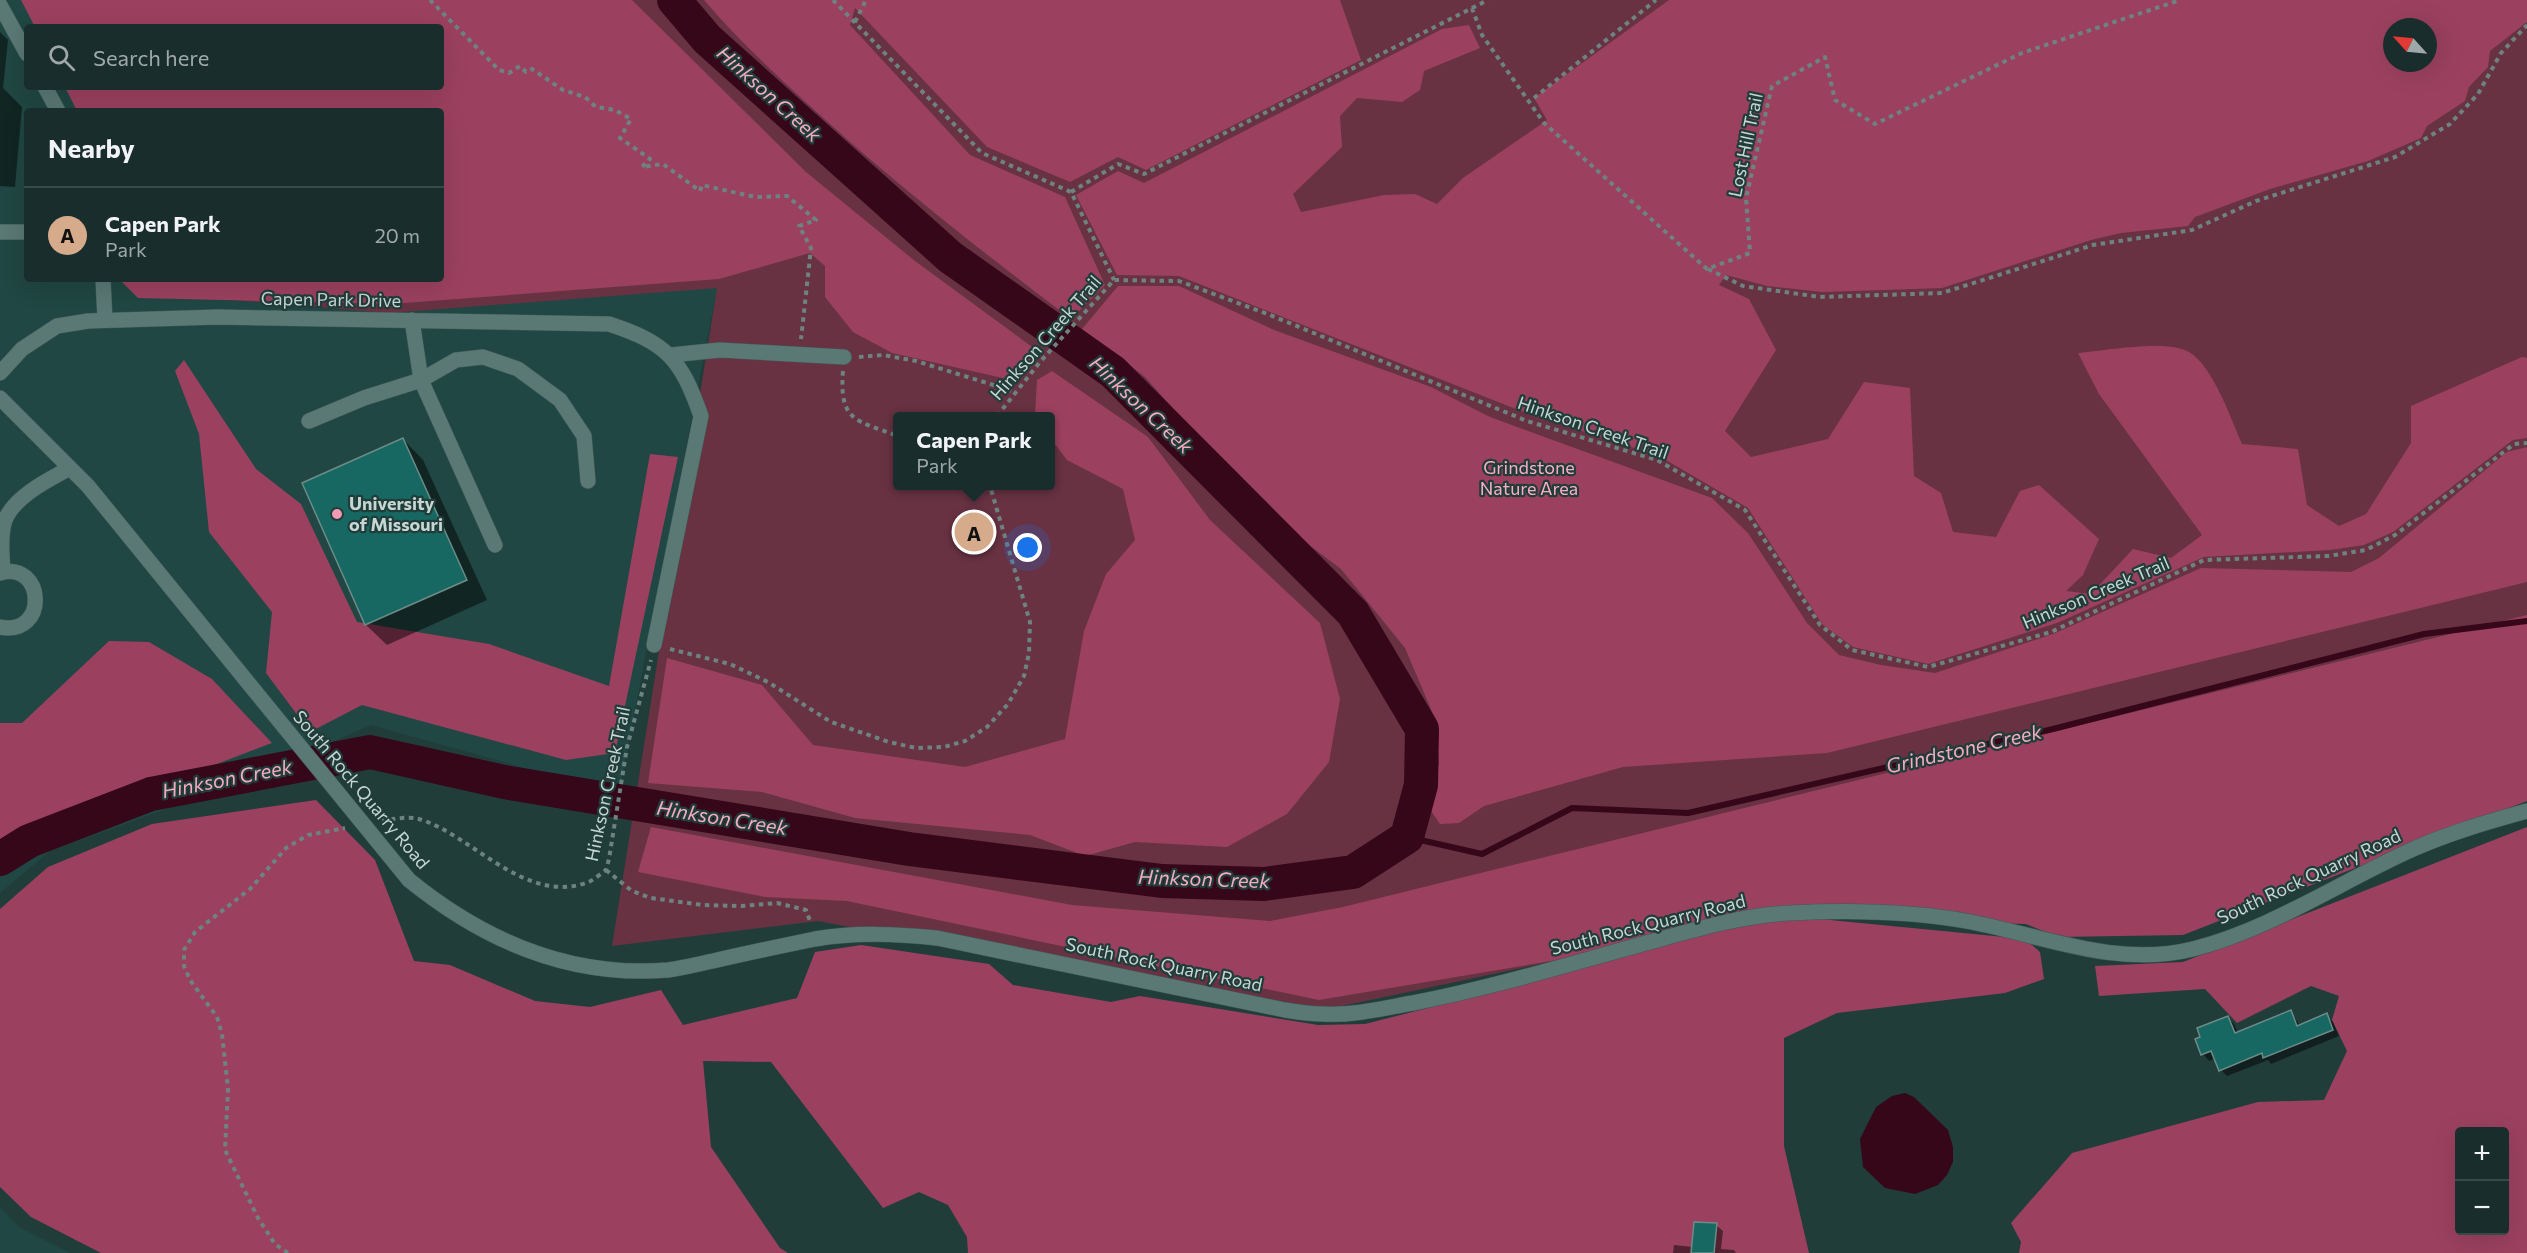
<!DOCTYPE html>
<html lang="en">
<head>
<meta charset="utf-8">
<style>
  body { margin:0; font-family:Commissioner,sans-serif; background:#263a38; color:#f1f3f6 }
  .controls { position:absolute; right:18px; bottom:18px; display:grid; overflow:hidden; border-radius:6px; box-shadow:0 6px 24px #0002 }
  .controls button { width:54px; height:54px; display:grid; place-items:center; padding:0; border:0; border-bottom:2px solid #374a48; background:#192e2c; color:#f1f3f6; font:30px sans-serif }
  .compass { position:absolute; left:2383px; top:18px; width:54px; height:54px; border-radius:50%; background:#192e2c; box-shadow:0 6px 24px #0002; rotate:297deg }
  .you { position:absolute; left:1028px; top:548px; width:21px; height:21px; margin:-15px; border:4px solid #fff; border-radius:50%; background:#1a73e8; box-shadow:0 0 0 9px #1a73e833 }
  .badge { display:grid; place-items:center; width:39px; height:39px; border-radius:50%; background:#d6ab8b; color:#111; font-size:20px; font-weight:700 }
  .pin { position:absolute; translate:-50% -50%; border:3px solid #fff; box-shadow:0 2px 6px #0006 }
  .popup { position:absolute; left:893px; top:412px; width:162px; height:78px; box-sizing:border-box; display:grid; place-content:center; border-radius:6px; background:#192e2c; filter:drop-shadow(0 2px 4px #0005); font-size:20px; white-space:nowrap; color:#9fa8a9 }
  .popup b { font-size:22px; color:#f1f3f6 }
  .popup::after { content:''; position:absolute; left:50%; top:100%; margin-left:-12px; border:12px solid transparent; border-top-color:#192e2c }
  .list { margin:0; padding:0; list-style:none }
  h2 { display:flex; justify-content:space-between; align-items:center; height:78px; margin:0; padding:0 24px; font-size:26px }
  h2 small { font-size:20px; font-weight:400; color:#9fa8a9 }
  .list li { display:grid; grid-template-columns:39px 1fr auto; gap:18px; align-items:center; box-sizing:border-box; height:96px; padding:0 24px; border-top:2px solid #374a48 }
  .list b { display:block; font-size:22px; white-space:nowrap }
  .list p { margin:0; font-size:20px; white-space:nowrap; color:#9fa8a9 }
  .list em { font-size:20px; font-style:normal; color:#9fa8a9 }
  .icon { flex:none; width:33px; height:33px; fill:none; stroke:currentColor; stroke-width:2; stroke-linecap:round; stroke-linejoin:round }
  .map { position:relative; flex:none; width:2527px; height:1253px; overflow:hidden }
  .search { position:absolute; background:#192e2c; box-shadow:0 6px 24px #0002; left:24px; top:24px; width:420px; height:66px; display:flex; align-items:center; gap:15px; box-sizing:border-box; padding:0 21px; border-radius:6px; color:#9fa8a9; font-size:22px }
  .panel { position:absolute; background:#192e2c; box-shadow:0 6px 24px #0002; left:24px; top:108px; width:420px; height:174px; border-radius:6px }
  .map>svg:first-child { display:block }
  .built { fill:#204743 }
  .green { fill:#683243; fill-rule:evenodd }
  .forest { fill:#9b415f; fill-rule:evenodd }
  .water { fill:#350719 }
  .shadow { fill:#0007 }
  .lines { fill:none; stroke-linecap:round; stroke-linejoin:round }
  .stream { stroke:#350719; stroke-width:6 }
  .river { stroke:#350719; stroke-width:34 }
  .building { fill:#176862; stroke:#6d8b87; stroke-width:1.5 }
  .minor-casing { stroke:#405956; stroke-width:16 }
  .path { stroke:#6d8380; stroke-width:4; stroke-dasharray:4.5 4.5; stroke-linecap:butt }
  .minor { stroke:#5a7874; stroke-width:15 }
  .minor-bridge-casing { stroke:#405956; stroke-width:16; stroke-linecap:butt }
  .minor-bridge { stroke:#5a7874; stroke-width:15 }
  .poi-dot { fill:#f19ab3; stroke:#213d3a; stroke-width:2 }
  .labels { text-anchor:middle; stroke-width:4.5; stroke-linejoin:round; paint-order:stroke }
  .street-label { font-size:18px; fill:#c6d6d3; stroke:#213d3a }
  .park-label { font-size:18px; fill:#fbaec3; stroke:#213d3a }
  .poi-label { font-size:18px; font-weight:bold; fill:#c6d6d3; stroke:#213d3a; text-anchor:start }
  .water-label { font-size:20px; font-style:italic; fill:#f7abc0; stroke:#213d3a }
</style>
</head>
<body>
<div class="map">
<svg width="2527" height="1253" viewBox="0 0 2527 1253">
  <rect width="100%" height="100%" fill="#213d3a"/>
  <path class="built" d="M0,0H41L50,27H27V87H71L79,111H27V279L718,284L620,787L575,782L371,725L235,784L50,851L0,893Z
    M0,1207L19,1227L70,1253H0Z"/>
  <path class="green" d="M40,0H2527V799L2181,929L1772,915L1309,1013L818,921L612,946L717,288L388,313L138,292L441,279V27ZM2392,27H2428V63H2392ZM898,416H1050V486H898Z"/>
  <path class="forest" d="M21,0H632L806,172L915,261L1039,352L1016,381L892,353L853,332L825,297V266L810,253L719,279L391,304L138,298L122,282L121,279H441V111H77L65,87H441V27H35Z
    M704,0H1340L1361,60L1146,170L1118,157L1070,182L987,147L855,8L850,25L970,155L1065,197L1105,285L1071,319C981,251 893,182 810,106C773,72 737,39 704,0Z
    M1669,0H2527V22L2490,51L2488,67L2469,87L2465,101L2427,126L2421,138L2368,161L2270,189L2195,217L2188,226L2121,233L2091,240L1942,288L1823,292L1767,286L1726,275L1719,285L1749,299L1776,350L1725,431L1751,457L1828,439L1864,382L1910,388L1914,476L1941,493L1953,532L1996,537L2020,491L2039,485L2099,539L2083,575L2066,591L2091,594L2133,549L2171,558L2202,535L2099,394L2078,353C2104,351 2167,339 2189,352C2213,366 2231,419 2242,444L2298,449L2307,505L2339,526L2366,514L2411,443V406L2522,357L2527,358V438L2513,440L2393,532L2364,545L2330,550L2204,557L2057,623L1928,664L1853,647L1822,624L1748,508L1659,456L1526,413L1179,276L1117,275L1076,195L1118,171L1144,183L1442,29L1469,25L1480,48L1424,71L1420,90L1402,102L1357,98L1340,116L1342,147L1293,194L1301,212L1384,195L1415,194L1437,204L1463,178L1547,120L1534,98ZM2392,27H2428V63H2392Z
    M1118,286H1179L1274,330L1431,387L1490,417L1712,498L1748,533L1807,623L1839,655L1881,665L1935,673L2053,634L2201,568L2351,572L2379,558L2507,452L2527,447V582L1827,753L1623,767L1484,806L1459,823L1440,824L1427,805L1439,764L1436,721L1405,648L1341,569L1264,511L1145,377L1082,329Z
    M184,360L256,469L301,504L357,622L489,644L609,686L650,454L678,457L615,753L566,760L362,705L310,732L266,673L272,612L209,532L199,434L175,371Z
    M1052,371L1148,437L1210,520L1320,623L1340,699L1329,762L1287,814L1227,847L1135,842L1085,856L1030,835L855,818L762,792L648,783L667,658L762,685L813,745L965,767L1065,739L1084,631L1106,574L1135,540L1123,489L1067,460L1051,439L1050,416H1035L1037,380Z
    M2527,615V801L2183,935L2058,937L2026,924L1799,917L2025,939L2040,952L2044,979L2005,993L1837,1013L1784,1038V1146L1809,1253H968L967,1237L948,1205L919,1192L883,1208L771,1062L703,1061L711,1147L780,1248L788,1253H101L31,1217L0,1187V909L48,867L152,824L316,800L375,860L414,961L450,965L535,1001L590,1007L661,990L683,1025L797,998L815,952L861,945L989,964L1013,985L1111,1002L1140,996L1318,1025L1365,1024L1518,985L1575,957L1319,1000L847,901L765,897L638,872L651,827L1072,905L1270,921L1343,907Z
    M109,641L149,642L212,679L272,743L180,778L146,779L21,827L0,840V723H22Z
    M2527,827V1253H2019L2021,1242L2011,1223L2072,1153L2258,1102L2324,1100L2347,1051L2332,1020L2339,996L2311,986L2237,1023L2205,989L2099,996L2095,966L2183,962ZM2460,1132H2504V1230H2460Z"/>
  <path class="water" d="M1905,1093L1914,1097L1948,1130L1953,1147V1162L1947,1175L1938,1185L1915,1194L1885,1188L1863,1167L1860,1139L1876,1107L1892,1096Z"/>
  <path class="shadow" d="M0,32L8,40L3,88L22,107L15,187L0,186Z
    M403,439L423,460L487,600L387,645L366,625L304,484Z
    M2291,1012L2300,1026L2326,1015L2333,1022L2339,1036L2271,1064L2268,1060L2227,1076L2221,1070L2216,1058L2209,1061L2203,1054L2227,1017L2234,1024L2238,1033Z
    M1716,1225L1723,1231L1721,1249L1734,1250L1736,1253H1673L1674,1245L1693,1247Z"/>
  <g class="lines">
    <path class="stream" d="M1407,837L1482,854L1572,808L1688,813L2053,729L2424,634L2527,621"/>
    <path class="river" d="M0,859L29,841L151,794L370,752L504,782L909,849L1162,881L1264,884L1353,872L1407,837L1421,785L1422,729L1353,613L1113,372L950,257L707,39L674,0"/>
  </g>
  <path class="building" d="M403,438L467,580L365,625L302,483Z
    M2291,1010L2297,1026L2327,1013L2333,1030L2263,1058L2262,1053L2219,1071L2211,1051L2201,1055L2195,1039L2200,1037L2197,1028L2228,1016L2235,1033Z
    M1694,1222L1717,1223L1714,1253H1691Z"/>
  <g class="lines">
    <g class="minor-casing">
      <path id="minor" d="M0,5L27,54
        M45,87L58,111
        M0,232H27
        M103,279L105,320
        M412,320L421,380L495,545
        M671,355L720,350L844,357
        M0,373L22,349L57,326L88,321L218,317L609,324C667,343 681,359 701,416L654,645
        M0,398L88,486L254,690
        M309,421L364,398L421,380L456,360L483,357L518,369L560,400L584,436L588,481
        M3,571C2,555 0,536 5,520C15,496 48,480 70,468
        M0,573C45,560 49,637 0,627
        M409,880C484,941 570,978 668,970C683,968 698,964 713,961C747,953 781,946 815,939C856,932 896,934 937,938L1285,1010C1297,1012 1310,1014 1323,1014C1352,1016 1384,1008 1413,1003C1496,987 1576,962 1657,940C1700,928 1746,915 1790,913C1850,910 1912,911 1971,922C2044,936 2117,968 2193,949C2271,929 2338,883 2411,850C2449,833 2487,822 2527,811"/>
    </g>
    <path class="path" d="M430,0L499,70L509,73L520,66L526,72L532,69L563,90L585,97L596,107L615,110L631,119L620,138L650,159L642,167L663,164L700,191L702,185L755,197L787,196L816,220L799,226L811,248L801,339
      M833,0L982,153L1071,192L1114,280
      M1472,8L1482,35L1544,123L1707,269L1750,253L1746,198L1772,86L1825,57L1835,100L1875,124L2022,53L2180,0
      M855,22L866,0
      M1534,98L1656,0
      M1071,192L1118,164L1144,174L1488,0
      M1708,269L1743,286L1820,297L1942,293L2093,245L2192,230L2256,201L2395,157L2450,124L2478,94L2501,53L2527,25
      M859,357L883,355L916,361L1016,392
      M843,371C839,422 856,420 898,436
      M997,416L1040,362L1114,280L1179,281L1270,315L1527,421L1657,460L1745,510L1820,625L1852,650L1928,667L2051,632L2204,560L2328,556L2366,550L2395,535L2514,444L2527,443
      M670,649L730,664L768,682L831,722L889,742L916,748L944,747L965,741L987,727L1008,704L1024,676L1029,653L1030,622L990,486
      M382,821C393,819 408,816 419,819C472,835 524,904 586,883C593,881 600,874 606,870L609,859L627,747L651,660
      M606,870L632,891L651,898L703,905L741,906L777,903L806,910L811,924
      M288,1253L275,1244L258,1218L225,1150L228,1089L222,1034L217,1017L190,980L184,966V950L195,932L250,889L286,848L308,835L345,828"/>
    <use href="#minor" class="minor"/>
    <g class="minor-bridge-casing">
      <path id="minor-bridge" d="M254,690L409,880"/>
    </g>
    <use href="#minor-bridge" class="minor-bridge"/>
  </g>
  <circle class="poi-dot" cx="337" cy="514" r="6"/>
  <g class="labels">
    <g class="street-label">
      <text transform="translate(1746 145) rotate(-78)" y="6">Lost Hill Trail</text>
      <text transform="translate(331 300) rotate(1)" y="6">Capen Park Drive</text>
      <text transform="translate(1046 338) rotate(-49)" y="6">Hinkson Creek Trail</text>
      <text transform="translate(1593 428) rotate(19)" y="6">Hinkson Creek Trail</text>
      <text transform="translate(2096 593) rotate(-23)" y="6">Hinkson Creek Trail</text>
      <text transform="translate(608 784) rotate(-78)" y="6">Hinkson Creek Trail</text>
      <text transform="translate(361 790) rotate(50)" y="6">South Rock Quarry Road</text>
      <text transform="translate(2309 877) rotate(-25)" y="6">South Rock Quarry Road</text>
      <text transform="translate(1648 925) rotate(-14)" y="6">South Rock Quarry Road</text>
      <text transform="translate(1164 965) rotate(12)" y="6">South Rock Quarry Road</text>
    </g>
    <g class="park-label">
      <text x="1529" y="474">Grindstone<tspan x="1529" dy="21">Nature Area</tspan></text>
    </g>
    <g class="poi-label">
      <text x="349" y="510">University<tspan x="349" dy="21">of Missouri</tspan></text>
    </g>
    <g class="water-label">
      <text transform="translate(769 94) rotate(42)" y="7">Hinkson Creek</text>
      <text transform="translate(1141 405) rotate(43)" y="7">Hinkson Creek</text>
      <text transform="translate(1964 749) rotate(-13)" y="7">Grindstone Creek</text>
      <text transform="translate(227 779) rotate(-11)" y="7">Hinkson Creek</text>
      <text transform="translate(722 818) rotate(9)" y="7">Hinkson Creek</text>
      <text transform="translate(1204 879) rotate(2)" y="7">Hinkson Creek</text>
    </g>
  </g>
</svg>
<div class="controls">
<button>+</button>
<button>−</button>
</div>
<svg class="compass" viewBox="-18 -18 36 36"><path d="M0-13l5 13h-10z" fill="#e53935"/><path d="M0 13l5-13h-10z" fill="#9fa8a9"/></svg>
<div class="you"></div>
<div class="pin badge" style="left:974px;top:532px">A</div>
<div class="popup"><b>Capen Park</b>Park</div>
<div class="search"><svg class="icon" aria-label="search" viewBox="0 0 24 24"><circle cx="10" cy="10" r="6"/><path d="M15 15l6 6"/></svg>Search here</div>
<section class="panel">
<h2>Nearby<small></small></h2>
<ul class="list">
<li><span class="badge">A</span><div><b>Capen Park</b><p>Park</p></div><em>20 m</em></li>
</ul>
</section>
</div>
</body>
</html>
